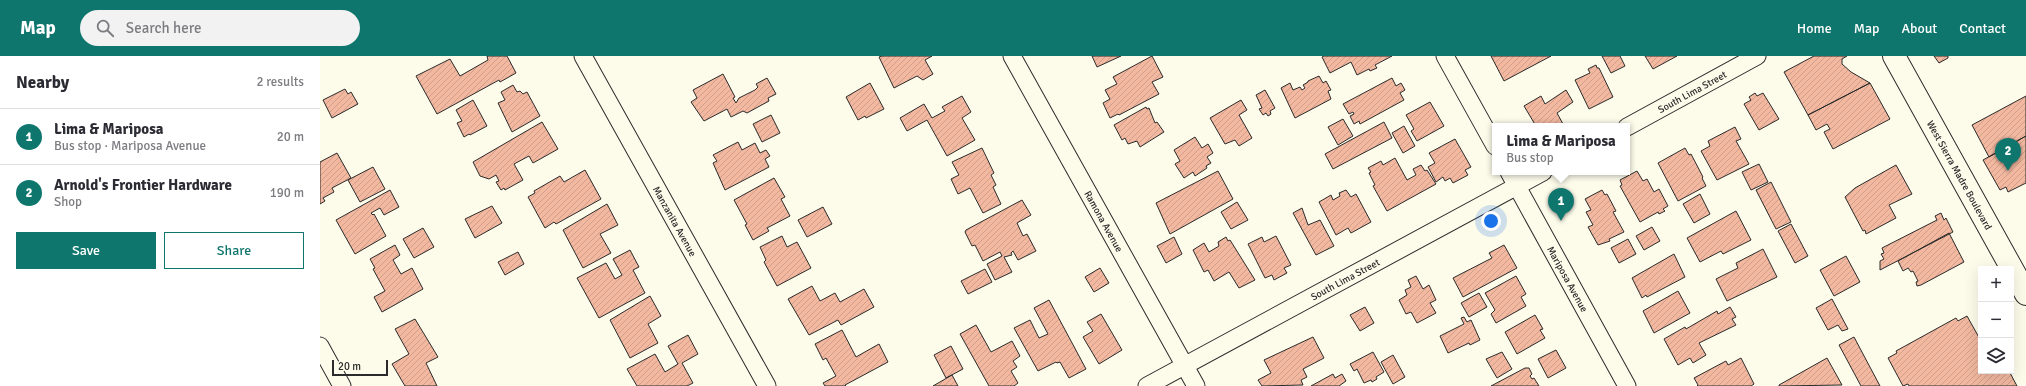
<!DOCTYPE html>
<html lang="en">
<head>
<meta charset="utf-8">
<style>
  body { margin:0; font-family:Signika,sans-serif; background:#f2f2f3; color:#2b2b33 }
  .controls { position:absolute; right:12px; bottom:12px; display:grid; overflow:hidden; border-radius:0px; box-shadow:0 4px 16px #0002 }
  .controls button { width:36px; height:36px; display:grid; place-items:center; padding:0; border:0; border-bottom:1px solid #e1e1e2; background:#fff; color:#2b2b33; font:20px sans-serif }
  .scale { position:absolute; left:12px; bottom:10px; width:56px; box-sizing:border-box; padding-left:4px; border:2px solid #2b2b2b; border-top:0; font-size:11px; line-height:14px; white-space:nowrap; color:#2b2b2b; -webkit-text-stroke:3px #fdfbea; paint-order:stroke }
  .you { position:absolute; left:1171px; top:165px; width:14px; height:14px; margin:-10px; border:3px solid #fff; border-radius:50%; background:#1a73e8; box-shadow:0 0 0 6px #1a73e833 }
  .badge { display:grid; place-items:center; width:26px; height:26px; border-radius:50%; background:#0f766e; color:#fff; font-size:13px; font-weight:700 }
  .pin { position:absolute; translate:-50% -33px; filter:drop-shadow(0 1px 2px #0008) }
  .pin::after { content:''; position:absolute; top:21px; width:14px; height:12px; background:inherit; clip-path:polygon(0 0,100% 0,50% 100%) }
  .popup { position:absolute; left:1172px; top:67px; width:138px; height:52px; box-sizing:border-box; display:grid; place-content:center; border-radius:0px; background:#fff; filter:drop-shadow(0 1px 3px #0005); font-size:13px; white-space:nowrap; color:#7c7c81 }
  .popup b { font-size:15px; color:#2b2b33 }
  .popup::after { content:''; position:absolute; left:50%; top:100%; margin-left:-8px; border:8px solid transparent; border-top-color:#fff }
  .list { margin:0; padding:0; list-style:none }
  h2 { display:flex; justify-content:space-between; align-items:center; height:52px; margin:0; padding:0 16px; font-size:17px }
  h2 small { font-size:13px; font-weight:400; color:#7c7c81 }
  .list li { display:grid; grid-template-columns:26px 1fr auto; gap:12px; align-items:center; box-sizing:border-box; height:56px; padding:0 16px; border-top:1px solid #e1e1e2 }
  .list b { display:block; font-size:15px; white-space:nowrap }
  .list p { margin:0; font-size:13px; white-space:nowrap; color:#7c7c81 }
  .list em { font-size:13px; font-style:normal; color:#7c7c81 }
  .actions { display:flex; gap:8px; padding:12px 16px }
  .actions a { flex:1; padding:9px 0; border:1px solid #0f766e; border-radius:0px; text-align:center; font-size:14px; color:#0f766e }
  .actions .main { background:#0f766e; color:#fff }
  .icon { flex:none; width:22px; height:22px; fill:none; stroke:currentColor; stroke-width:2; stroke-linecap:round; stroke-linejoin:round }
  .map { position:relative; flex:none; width:1706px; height:330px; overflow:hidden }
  header { display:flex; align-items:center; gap:24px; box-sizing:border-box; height:56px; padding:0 20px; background:#0f766e; color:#fff }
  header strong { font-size:19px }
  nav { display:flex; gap:22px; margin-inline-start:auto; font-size:14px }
  .search { width:280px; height:36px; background:#f2f2f3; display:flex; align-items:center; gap:10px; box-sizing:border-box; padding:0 14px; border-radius:22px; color:#7c7c81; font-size:15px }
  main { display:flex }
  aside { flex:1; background:#fff }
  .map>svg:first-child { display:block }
  .building { fill:url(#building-hatch); stroke:#2b2b2b }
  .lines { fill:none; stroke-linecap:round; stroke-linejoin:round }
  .street-casing { stroke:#2b2b2b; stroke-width:19 }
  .secondary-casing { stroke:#2b2b2b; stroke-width:24 }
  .street { stroke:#fdfbea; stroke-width:17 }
  .secondary { stroke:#fdfbea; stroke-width:22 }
  .labels { text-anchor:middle; stroke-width:3; stroke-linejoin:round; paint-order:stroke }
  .street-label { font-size:10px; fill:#2b2b2b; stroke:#fdfbea }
</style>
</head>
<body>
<header>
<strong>Map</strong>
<div class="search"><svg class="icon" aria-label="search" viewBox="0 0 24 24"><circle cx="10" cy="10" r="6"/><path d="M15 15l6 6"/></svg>Search here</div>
<nav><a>Home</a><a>Map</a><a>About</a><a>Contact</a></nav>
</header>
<main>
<aside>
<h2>Nearby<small>2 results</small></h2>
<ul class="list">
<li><span class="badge">1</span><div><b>Lima &amp; Mariposa</b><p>Bus stop · Mariposa Avenue</p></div><em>20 m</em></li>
<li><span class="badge">2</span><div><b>Arnold's Frontier Hardware</b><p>Shop</p></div><em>190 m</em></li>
</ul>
<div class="actions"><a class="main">Save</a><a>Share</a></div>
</aside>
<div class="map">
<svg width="1706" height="330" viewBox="0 0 1706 330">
  <defs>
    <pattern id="building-hatch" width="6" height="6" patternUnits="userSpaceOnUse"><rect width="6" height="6" fill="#f2b8a0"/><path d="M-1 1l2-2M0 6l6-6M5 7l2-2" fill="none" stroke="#d09e8a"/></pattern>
  </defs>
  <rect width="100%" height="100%" fill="#fdfbea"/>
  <path class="building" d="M167,0H187L196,17L180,26L179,24L117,58L96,20L130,3L140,20L168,4Z
    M562,0H612L605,4L613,18L603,24L597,20L574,32L559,1Z
    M772,0H801L777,11Z
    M832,0L843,21L832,26L839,38L799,59L798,58L790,62L783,47L790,43L785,34L797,28L793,21Z
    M1004,0H1072L1055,9L1057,12L1050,15L1049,13L1037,19L1031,6L1010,17L1002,1Z
    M1171,0H1231L1184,25Z
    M1282,0H1300L1305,10L1291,17Z
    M1325,0H1357L1333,13Z
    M1494,0H1527L1522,3V8L1531,16L1550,27L1488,59L1464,16Z
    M1614,0H1628V2L1619,7Z
    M1276,9L1277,12H1279L1293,41L1269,53L1255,24L1270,17L1268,13Z
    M403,18L415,41L413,42L416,47L419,42L435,34L438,31L436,28L447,22L456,38L448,42L449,45L427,57L423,55L411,61L407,53L384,65L371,46L377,42L373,34Z
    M999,20L1003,27L1006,25L1011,34L1008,35L1011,43L975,62L961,32L970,27L973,34L980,31L982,34L985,32L983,29L988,26V25Z
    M1072,22L1076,30L1081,27L1085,34L1080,37L1084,44L1040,68L1039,65L1034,68L1030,60L1034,58L1033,56L1029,58L1023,48Z
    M550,27L564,53L546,62L545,60L538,64L526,41Z
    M1550,27L1570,63L1513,93L1504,76L1510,73L1507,68L1496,74L1488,59Z
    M193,29L197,36L200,35L203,38L207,36L220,60L192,76L178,47L185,44L181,36Z
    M25,33L28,38L31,36L38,48L12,62L3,44Z
    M945,34L955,52L950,55L951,58L948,60L946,57L943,59L939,53L942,52L936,39Z
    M1246,34L1253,46L1237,57L1243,68L1240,70H1216L1204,50L1221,40L1225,48Z
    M1435,37L1437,40L1443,37L1459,63L1439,74L1424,48L1431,44L1429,41Z
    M642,40L651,56L642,62L655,84L627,100L607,64L587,75L580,62L604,48L612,62L625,55L622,51Z
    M1706,40V80L1669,101L1652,69Z
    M153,44L167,70L150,79L149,78L144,81L137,67L142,65L136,54Z
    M921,44L927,54L919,59L932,82L919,90L915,84L905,88L890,62Z
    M1110,46L1124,70L1097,85L1091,75L1094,73L1086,59Z
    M826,51L827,53L829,52L835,67L837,66L844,76L820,91L817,85L808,88L805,82L802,84L794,69Z
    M451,59L460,77L442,86L433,68Z
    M1023,63L1033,80L1018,89L1008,71Z
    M222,66L238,93L213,107L209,100L194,108L203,124L185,134L184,132L181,134L176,126L179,125L176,119L169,123L160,120L153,106Z
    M1064,66L1072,82L1013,113L1005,98Z
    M1084,70L1095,90L1083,97L1072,77Z
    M1415,71L1421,83L1416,85L1429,108L1397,124L1381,95L1390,90L1388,85Z
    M1706,80V127L1688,136L1686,131L1680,134L1663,104Z
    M875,81L882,92L888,88L893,97L887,101L891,107L886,110L887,112L875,120L873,116L864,122L855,108L860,105L854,94Z
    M1135,83L1151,111L1145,114L1148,119L1133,127L1130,122L1125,125L1123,121L1116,126L1108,111L1115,107L1109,97Z
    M418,86L422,94L435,87L440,97L446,94L450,100L445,103L449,111L405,134L393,107L397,105L393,99Z
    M662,92L674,117L671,119L676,129L673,131L681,148L663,157L650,132L638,138L631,123L639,119L632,106Z
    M1365,92L1369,99L1371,98L1383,121L1382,122L1386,130L1358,145L1338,107Z
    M17,97L31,122L12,132L14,136L3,142L5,145L0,148V106Z
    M1075,102L1087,124L1096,119L1093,113L1101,109L1105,115L1107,114L1116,128L1067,155L1053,130L1055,129L1049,117L1051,116L1048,112L1061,105L1063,109Z
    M1439,108L1448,126L1431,134L1422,116Z
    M1576,109L1592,138L1569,149L1576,162L1546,178L1545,174L1543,175L1525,141L1535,132Z
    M53,111L65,133L40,146L28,124Z
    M265,114L281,143L236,168L234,166L225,172L208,141L215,137L214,135L240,120L244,126Z
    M898,115L913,143L850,178L836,147Z
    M1317,115L1323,125L1327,123L1334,136L1339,133L1348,150L1343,153L1345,155L1339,158L1338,156L1320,166L1300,130L1302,129L1300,124Z
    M454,122L465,141L461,143L470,160L447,172L449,175L433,184L425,169L427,168L414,144Z
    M1451,126L1471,166L1456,173L1436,134Z
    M70,134L79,151L64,159L60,152L51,157L53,159L54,158L66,180L35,198L16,164Z
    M1026,134L1031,141L1036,138L1051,166L1031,177L1028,172L1016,179L999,146L1011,139L1013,144L1020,140L1019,137Z
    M1282,134L1285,139L1287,138L1296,155L1293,156L1304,176L1289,183L1290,185L1278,189L1268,171L1273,169L1266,156L1271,154L1265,143Z
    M1380,138L1390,158L1374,167L1363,148Z
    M702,144L711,159L697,167L703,180L707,178L716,195L698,204L693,195L691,197L692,199L684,201L692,216L675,224L667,208L682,200L680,196L663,205L655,189L652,190L645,176L646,174Z
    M917,146L928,164L911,173L901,156Z
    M287,148L298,169L280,178L291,197L263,212L243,174Z
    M172,150L182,167L155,182L145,163Z
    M503,151L512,168L487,181L478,164Z
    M982,152L988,169L1000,164L1014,190L996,199L973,157Z
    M1416,155L1431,184L1403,198L1401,195L1380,206L1367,182Z
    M1621,157L1624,164L1626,162L1633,176L1560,214V205L1564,203L1561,198L1564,197L1562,192L1617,164L1615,160Z
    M1471,168L1488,200L1475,207L1458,175Z
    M1332,171L1340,185L1324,194L1316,180Z
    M103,172L114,191L94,202L83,183Z
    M1629,177L1644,206L1601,229L1597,230L1596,226L1598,225L1593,215L1591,216L1588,212L1583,215L1578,205Z
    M462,180L467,191L477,186L491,212L457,230L444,206L446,204L440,191Z
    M956,180L971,209L964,212L967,217L954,224L952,219L945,222L928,188L942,181L944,186Z
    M854,181L862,198L846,207L837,190Z
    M906,181L908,185L910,184L935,224L919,232L909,216L894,225L888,214L884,216L873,194L884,187L889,196L899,190L898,186Z
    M1308,183L1316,198L1299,207L1291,192Z
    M75,189L80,199L73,204L81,218L92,212L103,233L62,256L54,241L65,235L53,213L55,212L50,203Z
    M1184,189L1197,212L1143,241L1133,222L1172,202L1169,197Z
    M1443,193L1457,221L1407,245L1396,223L1418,212L1416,207Z
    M310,194L319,211L313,214L325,237L279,262L257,222L286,207L295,223L302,219L293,203Z
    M198,196L204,208L185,219L178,206Z
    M1354,198L1365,221L1327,241L1326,239L1322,242L1312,222Z
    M1526,200L1540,226L1514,240L1500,214Z
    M780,212L789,227L774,236L765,221Z
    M665,213L672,226L648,238L641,225Z
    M1096,220L1103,233L1109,229L1116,244L1110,247L1116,257L1097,267L1091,256L1086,258L1079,244L1087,239L1085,234L1091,231L1088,224Z
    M1196,220L1206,238L1201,241L1206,250L1176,267L1171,258L1175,254L1165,237Z
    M492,230L500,245L515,237L520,246L544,233L554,251L521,269L518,264L489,279L468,243Z
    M1358,235L1370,257L1334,277L1323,255Z
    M1159,237L1167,251L1149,261L1141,247Z
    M330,240L341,260L328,268L338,287L310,302L290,264Z
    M1512,243L1528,273L1522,275L1518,269L1508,274L1496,252Z
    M729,244L766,313L749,322L740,306L737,307L736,306L718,315L694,272L710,264L719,282L728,278L714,252Z
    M1045,251L1054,267L1040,275L1030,259Z
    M1410,251L1416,261L1412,263L1416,269L1379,287L1386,299L1373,307L1370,302L1358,309L1344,283L1365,271L1366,273L1397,255L1398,258Z
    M781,258L802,294L779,308L763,281L773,275L767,266Z
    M1215,259L1223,273L1220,274L1225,282L1197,298L1185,276Z
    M1647,260L1661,285V315H1689L1697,330H1589L1588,328L1583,330L1568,302L1577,297L1576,295L1636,262L1638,265Z
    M1144,261L1147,266L1151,264L1160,284L1150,289L1149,287L1128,297L1120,280L1144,268L1141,262Z
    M95,263L118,301L106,307L117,330H85L72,308L89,298L75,273Z
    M656,269L671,296L692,285L700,300L693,305L697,311L691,315L698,327L694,330H669L640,278Z
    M522,274L536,301L559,288L568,306L525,329L526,330H505L503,327L516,320L506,302L503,304L495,288Z
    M368,279L378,298L362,307L373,327L367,330H317L307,313L335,298L345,316L358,308L348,290Z
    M993,281L1004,302L983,313L987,321L981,324L983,329L942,330L938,324L951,317L944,304Z
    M1534,281L1560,330H1541L1519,289Z
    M631,290L643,313L626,322L614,299Z
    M1236,294L1246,312L1228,322L1218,303Z
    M1053,296L1064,316L1056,321L1057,323L1052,326L1051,324L1044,327L1037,313L1034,315L1030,308Z
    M1182,296L1192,313L1177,322L1166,303Z
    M1073,299L1085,321L1073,328L1061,306Z
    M1421,302L1434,328L1431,330H1377L1378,329L1374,322L1406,305L1408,309Z
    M1507,302L1522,329L1459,330V329Z
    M1205,312H1209L1212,318L1210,320L1212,323L1214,322L1219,330H1171Z
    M1013,318L1015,322L1022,318L1026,325L1019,330H991Z
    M632,319L638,330H613Z"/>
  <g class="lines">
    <g class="street-casing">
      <g id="street">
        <path id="s1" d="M263,0L447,330"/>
        <path id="s2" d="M692,0L876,330"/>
        <path d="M1125,0L1175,90"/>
        <path id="s3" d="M1307,71L1437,0"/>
        <path id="s4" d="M1189,116L1307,330"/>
        <path d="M0,290L22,330"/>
        <path id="s5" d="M827,330L1223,116"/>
      </g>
    </g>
    <g class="secondary-casing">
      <g id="secondary">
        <path id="s6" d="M1574,0L1706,238"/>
      </g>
    </g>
    <use href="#street" class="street"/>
    <use href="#secondary" class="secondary"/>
  </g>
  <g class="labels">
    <g class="street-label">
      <text dy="4" stroke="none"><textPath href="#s3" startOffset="74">South Lima Street</textPath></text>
      <text dy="4" stroke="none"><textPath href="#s6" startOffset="136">West Sierra Madre Boulevard</textPath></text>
      <text dy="4" stroke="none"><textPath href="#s1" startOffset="189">Manzanita Avenue</textPath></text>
      <text dy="4" stroke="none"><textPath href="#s2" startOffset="189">Ramona Avenue</textPath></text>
      <text dy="4" stroke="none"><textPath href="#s5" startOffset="225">South Lima Street</textPath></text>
      <text dy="4" stroke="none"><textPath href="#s4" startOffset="122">Mariposa Avenue</textPath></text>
    </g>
  </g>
</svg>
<div class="controls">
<button>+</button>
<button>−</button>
<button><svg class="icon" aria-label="layers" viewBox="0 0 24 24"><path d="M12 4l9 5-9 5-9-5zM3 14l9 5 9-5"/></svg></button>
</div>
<div class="scale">20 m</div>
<div class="you"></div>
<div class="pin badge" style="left:1241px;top:165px">1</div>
<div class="popup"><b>Lima &amp; Mariposa</b>Bus stop</div>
<div class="pin badge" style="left:1688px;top:115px">2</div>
</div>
</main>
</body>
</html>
